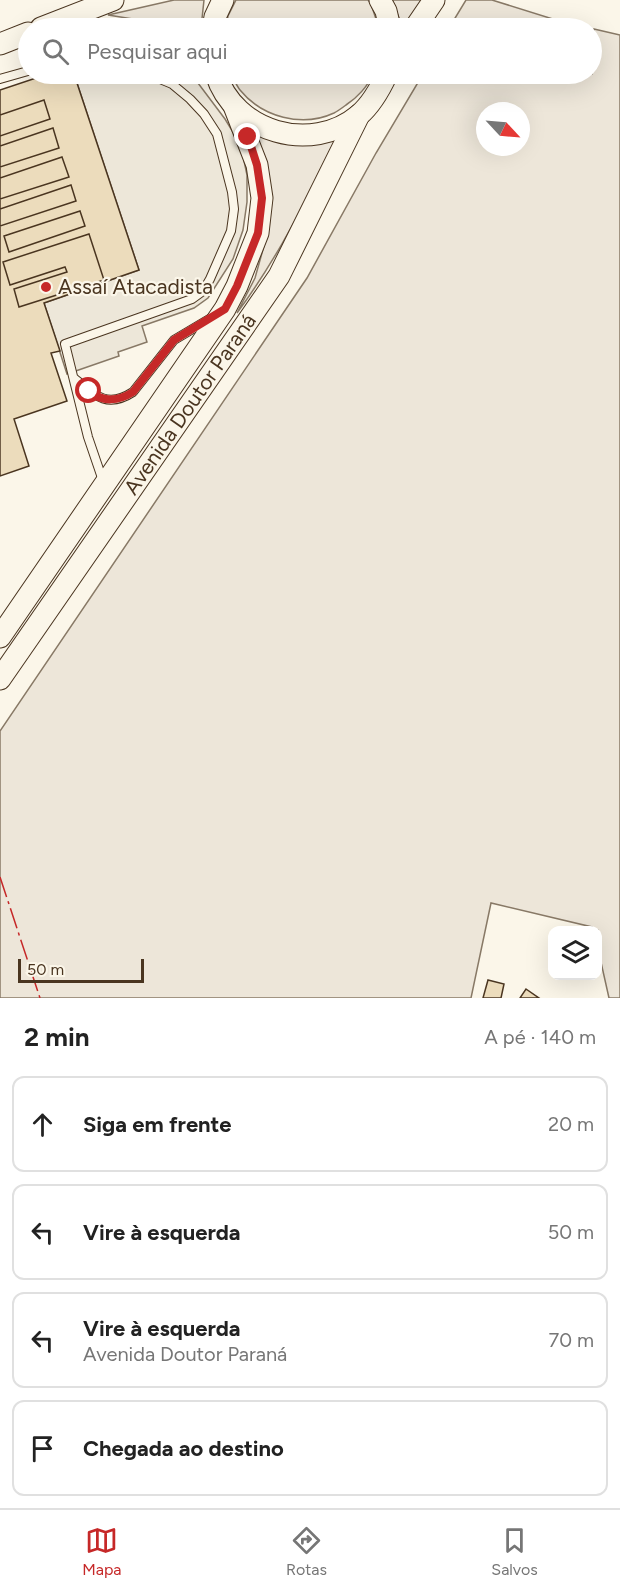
<!DOCTYPE html>
<html lang="pt">
<head>
<meta charset="utf-8">
<style>
  body { margin:0; font-family:Figtree,sans-serif; background:#f2f2f2; color:#222 }
  .controls { position:absolute; right:18px; bottom:18px; display:grid; overflow:hidden; border-radius:12px; box-shadow:0 6px 24px #0002 }
  .controls button { width:54px; height:54px; display:grid; place-items:center; padding:0; border:0; border-bottom:2px solid #e0e0e0; background:#fff; color:#222; font:30px sans-serif }
  .compass { position:absolute; left:476px; top:102px; width:54px; height:54px; border-radius:50%; background:#fff; box-shadow:0 6px 24px #0002; rotate:116deg }
  .scale { position:absolute; left:18px; bottom:15px; width:126px; box-sizing:border-box; padding-left:6px; border:3px solid #4a3520; border-top:0; font-size:16px; line-height:21px; white-space:nowrap; color:#4a3520; -webkit-text-stroke:4px #fbf6e9; paint-order:stroke }
  .stop { position:absolute; width:18px; height:18px; margin:-14px; border:4px solid #c62828; border-radius:50%; background:#fff }
  .stop.end { background:#c62828; border-color:#fff; box-shadow:0 2px 6px #0008 }
  .list { margin:0; padding:0; list-style:none }
  h2 { display:flex; justify-content:space-between; align-items:center; height:78px; margin:0; padding:0 24px; font-size:26px }
  h2 small { font-size:20px; font-weight:400; color:#767676 }
  .list li { display:grid; grid-template-columns:39px 1fr auto; gap:18px; align-items:center; box-sizing:border-box; height:96px; margin:0 12px 12px; padding:0 12px; border:2px solid #e0e0e0; border-radius:12px }
  .list b { display:block; font-size:22px; white-space:nowrap }
  .list p { margin:0; font-size:20px; white-space:nowrap; color:#767676 }
  .list em { font-size:20px; font-style:normal; color:#767676 }
  .icon { flex:none; width:33px; height:33px; fill:none; stroke:currentColor; stroke-width:2; stroke-linecap:round; stroke-linejoin:round }
  .map { position:relative; flex:none; width:620px; height:998px; overflow:hidden }
  .search { position:absolute; background:#fff; box-shadow:0 6px 24px #0002; left:18px; right:18px; top:18px; height:66px; display:flex; align-items:center; gap:15px; box-sizing:border-box; padding:0 21px; border-radius:33px; color:#767676; font-size:22px }
  .sheet { height:510px; background:#fff }
  nav { display:flex; justify-content:space-around; align-items:center; box-sizing:border-box; height:84px; border-top:2px solid #e0e0e0; background:#fff; font-size:16px; color:#767676 }
  nav a { display:grid; justify-items:center; gap:3px }
  nav .on { color:#c62828 }
  .map>svg:first-child { display:block }
  .green { fill:#ede6d9; stroke:#887966; stroke-width:1.5; fill-rule:evenodd }
  .parking { fill:#ede7d9; stroke:#887966; stroke-width:1.5 }
  .building { fill:#ecdcbc; stroke:#4a3520; stroke-width:1.5 }
  .lines { fill:none; stroke-linecap:round; stroke-linejoin:round }
  .lane-casing { stroke:#4a3520; stroke-width:10 }
  .secondary-casing { stroke:#4a3520; stroke-width:23 }
  .lane { stroke:#fbf6e9; stroke-width:8 }
  .secondary { stroke:#fbf6e9; stroke-width:21 }
  .power { stroke:#c62828; stroke-width:1.5; stroke-dasharray:21 4.5 3 4.5; stroke-linecap:butt }
  .route { stroke:#c62828; stroke-width:8 }
  .poi-dot { fill:#c62828; stroke:#fbf6e9; stroke-width:2 }
  .labels { text-anchor:middle; stroke-width:4.5; stroke-linejoin:round; paint-order:stroke }
  .poi-label { font-size:21px; fill:#4a3520; stroke:#fbf6e9; text-anchor:start }
  .street-label { font-size:21px; fill:#4a3520; stroke:#fbf6e9 }
</style>
</head>
<body>
<div class="map">
<svg width="620" height="998" viewBox="0 0 620 998">
  <rect width="100%" height="100%" fill="#fbf6e9"/>
  <path class="green" d="M174,0H204L201,28H160L139,20L108,15Z
    M236,0H368L371,4L379,28H226L228,16Z
    M392,0H426L406,28H401L399,18Z
    M466,0H492L572,25L571,28H449Z
    M594,29L620,35V998H609L598,949V930H593L592,927L491,903L471,998H0V731L307,278L376,153L423,74H592V42ZM485,111H521V147H485Z
    M231,74H373C368,86 357,98 346,105C342,108 338,111 334,113C302,128 262,117 240,90C236,85 234,79 231,74Z
    M254,127L341,135C308,196 278,258 237,313L255,278L269,228L267,169Z"/>
  <path class="parking" d="M74,74H188L195,79L225,119L236,137L243,156L247,175V202L243,230L233,259L208,298L194,308L142,326L147,342L118,352L119,356L67,374L44,303L139,270Z"/>
  <path class="building" d="M48,74H74L139,270L44,303L60,351L51,353L67,401L14,419L29,466L0,476V90Z
    M44,100L50,119L0,136V115Z
    M53,128L59,148L0,167V146Z
    M62,157L69,177L0,199V178Z
    M71,185L76,201L0,226V209Z
    M80,211L85,226L9,252L4,236Z
    M89,234L104,280L19,307L14,289L67,272L65,267L10,285L3,262Z
    M488,980L504,984L501,998H483Z
    M526,989L539,998H520Z"/>
  <g class="lines">
    <g class="lane-casing">
      <path id="lane" d="M0,79L28,71
        M74,378C94,395 107,409 133,392L174,340L211,318
        M103,481L88,437L65,344L192,299L203,291L210,279L231,231L234,209L232,192L217,134L204,114L190,99L172,84L148,74"/>
    </g>
    <g class="secondary-casing">
      <g id="secondary">
        <path d="M380,0L386,11L390,28"/>
        <path d="M41,28L113,0"/>
        <path d="M213,28L215,17L223,0"/>
        <path d="M415,28L434,0"/>
        <path d="M0,44L28,33"/>
        <path d="M216,74C234,132 311,155 359,115C372,104 380,89 387,74"/>
        <path d="M0,637L225,309L237,286L258,233L262,198L257,165L234,106"/>
        <path id="s1" d="M0,679L279,276L359,115"/>
      </g>
    </g>
    <use href="#lane" class="lane"/>
    <use href="#secondary" class="secondary"/>
    <path class="power" d="M0,877L40,998"/>
  </g>
  <g class="lines">
    <path class="route" d="M89,391C102,403 119,401 133,392L174,340L225,309L237,286L258,233L262,198L257,165L248,137"/>
  </g>
  <circle class="poi-dot" cx="46" cy="287" r="6"/>
  <g class="labels">
    <g class="poi-label">
      <text x="58" y="294">Assaí Atacadista</text>
    </g>
    <g class="street-label">
      <text dy="7" stroke="none"><textPath href="#s1" startOffset="334">Avenida Doutor Paraná</textPath></text>
    </g>
  </g>
</svg>
<div class="controls">
<button><svg class="icon" aria-label="layers" viewBox="0 0 24 24"><path d="M12 4l9 5-9 5-9-5zM3 14l9 5 9-5"/></svg></button>
</div>
<svg class="compass" viewBox="-18 -18 36 36"><path d="M0-13l5 13h-10z" fill="#e53935"/><path d="M0 13l5-13h-10z" fill="#767676"/></svg>
<div class="scale">50 m</div>
<div class="stop" style="left:89px;top:391px"></div>
<div class="stop end" style="left:248px;top:137px"></div>
<div class="search"><svg class="icon" aria-label="search" viewBox="0 0 24 24"><circle cx="10" cy="10" r="6"/><path d="M15 15l6 6"/></svg>Pesquisar aqui</div>
</div>
<section class="sheet">
<h2>2 min<small>A pé · 140 m</small></h2>
<ul class="list">
<li><svg class="icon" aria-label="ahead" viewBox="0 0 24 24"><path d="M12 20V5M6 11l6-6 6 6"/></svg><div><b>Siga em frente</b></div><em>20 m</em></li>
<li><svg class="icon" aria-label="left" viewBox="0 0 24 24"><path d="M17 20v-9H6M10 6l-5 5 5 5"/></svg><div><b>Vire à esquerda</b></div><em>50 m</em></li>
<li><svg class="icon" aria-label="left" viewBox="0 0 24 24"><path d="M17 20v-9H6M10 6l-5 5 5 5"/></svg><div><b>Vire à esquerda</b><p>Avenida Doutor Paraná</p></div><em>70 m</em></li>
<li><svg class="icon" aria-label="arrive" viewBox="0 0 24 24"><path d="M6 21V4h12l-3 4 3 4H6"/></svg><div><b>Chegada ao destino</b></div></li>
</ul>
</section>
<nav>
<a class="on"><svg class="icon" aria-label="map" viewBox="0 0 24 24"><path d="M3 6l6-2 6 2 6-2v14l-6 2-6-2-6 2zM9 4v14M15 6v14"/></svg>Mapa</a>
<a><svg class="icon" aria-label="directions" viewBox="0 0 24 24"><path d="M12 3l9 9-9 9-9-9zM9 14v-3h6M13 9l2 2-2 2"/></svg>Rotas</a>
<a><svg class="icon" aria-label="saved" viewBox="0 0 24 24"><path d="M7 4h10v16l-5-4-5 4z"/></svg>Salvos</a>
</nav>
</body>
</html>
